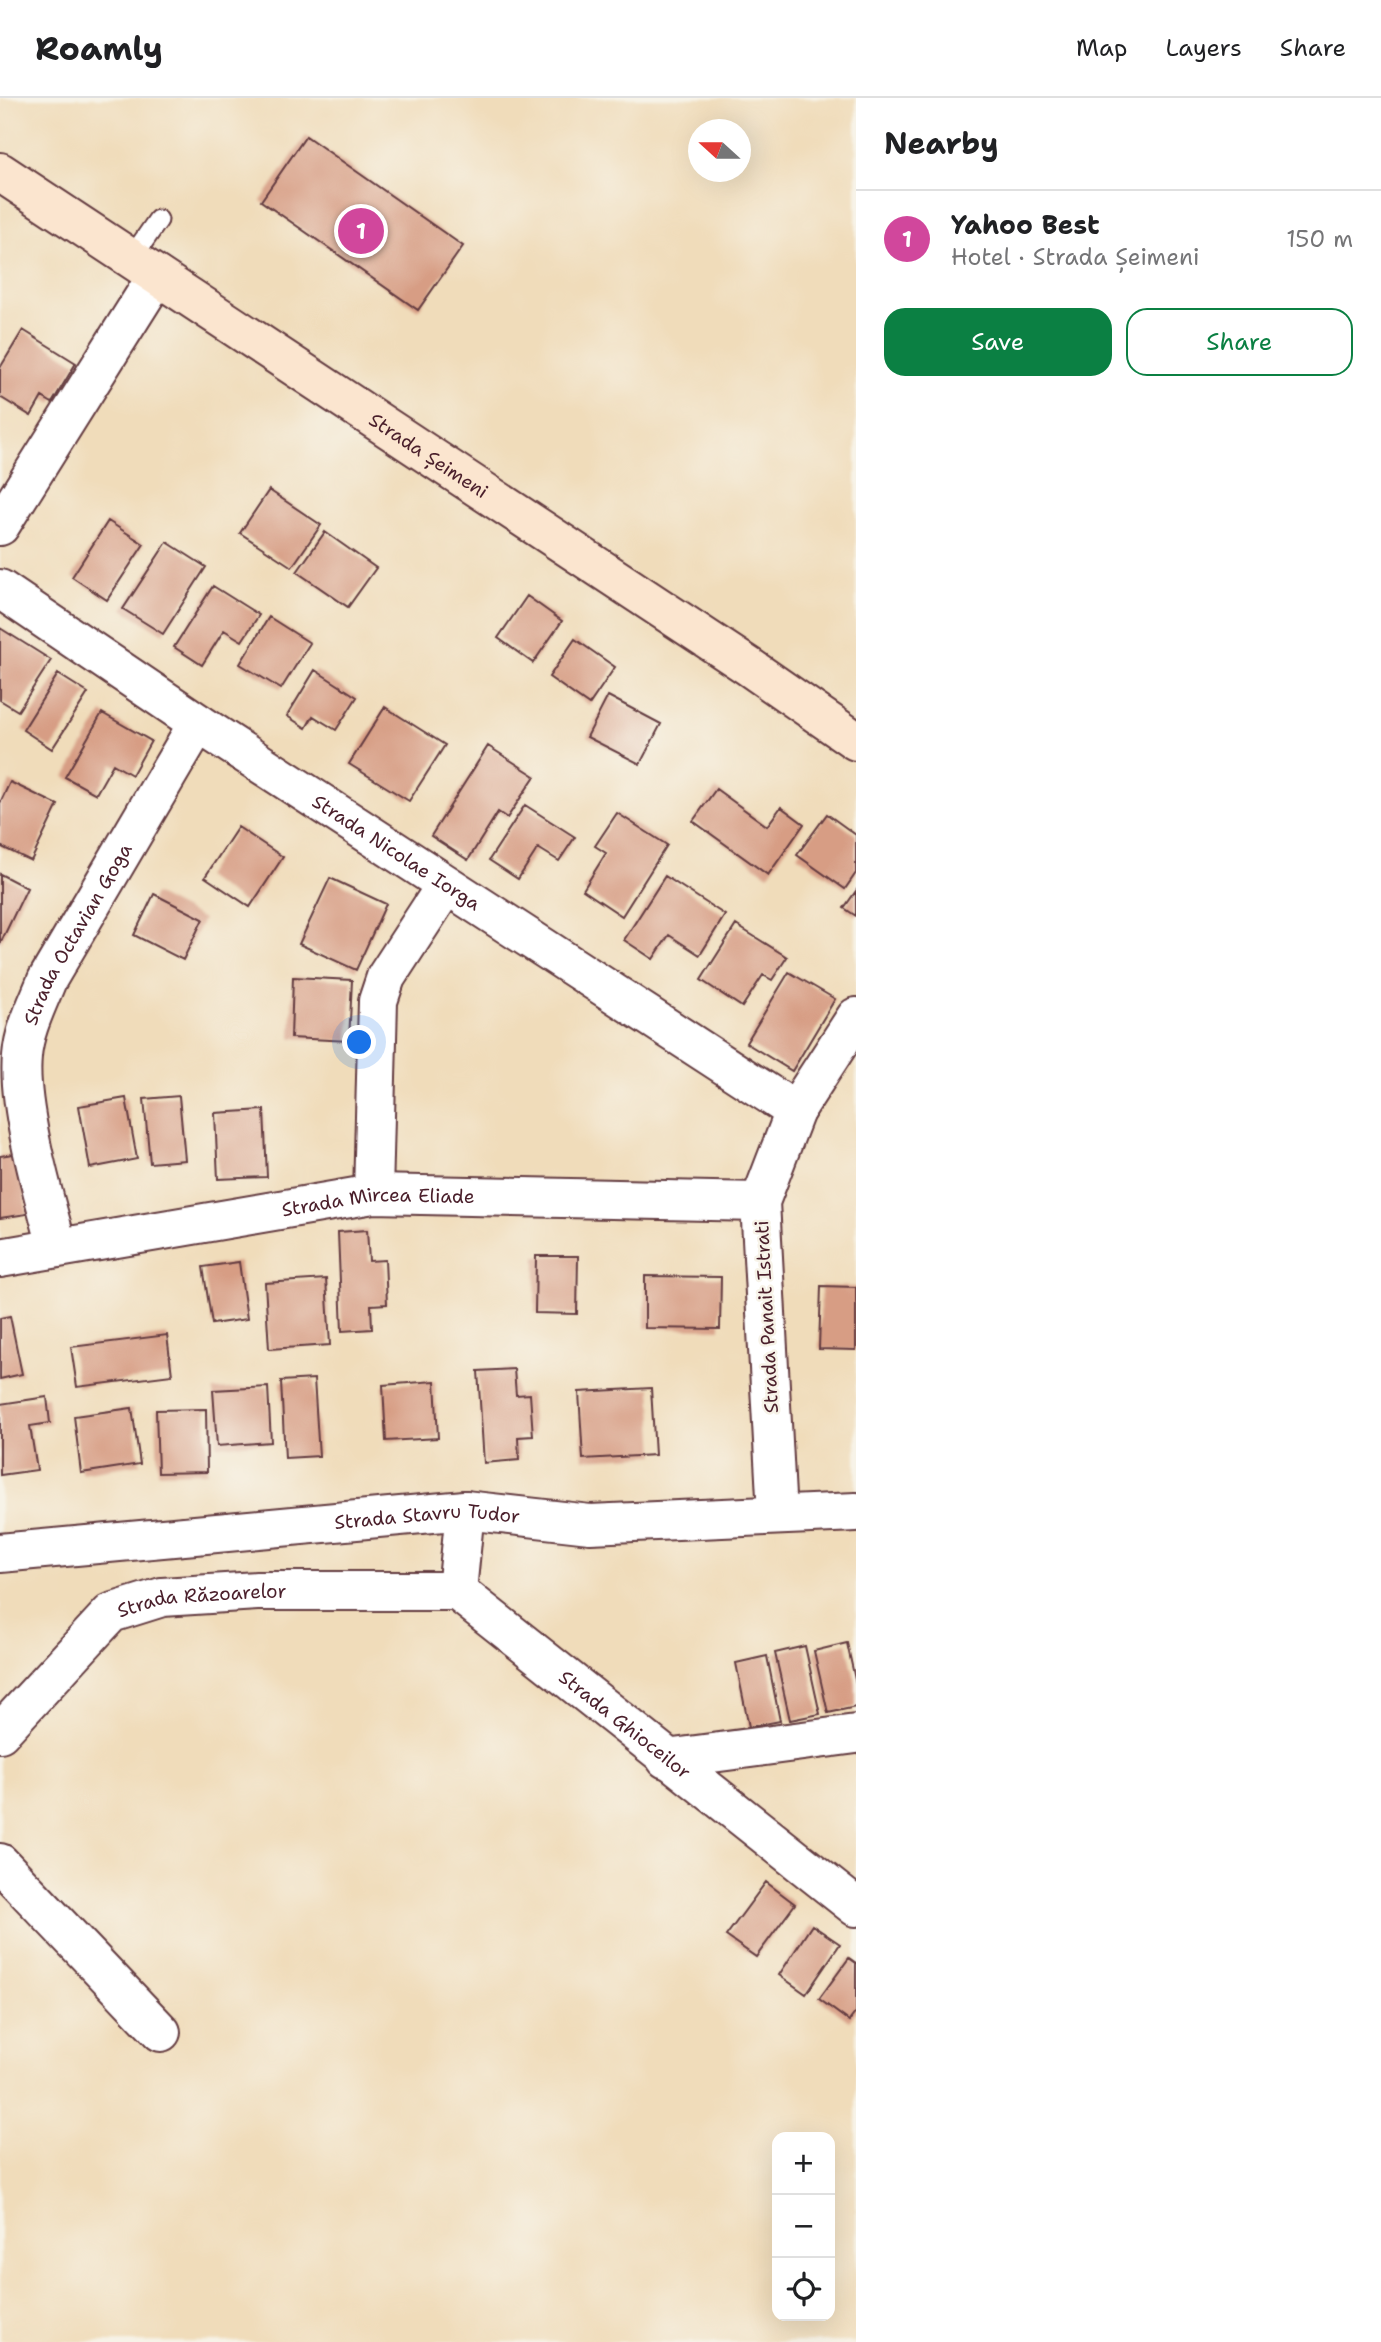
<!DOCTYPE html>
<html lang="en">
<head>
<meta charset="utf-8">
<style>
  body { margin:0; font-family:"Shantell Sans",sans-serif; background:#f2f2f2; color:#202124 }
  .controls { position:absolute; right:21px; bottom:21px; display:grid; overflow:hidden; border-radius:14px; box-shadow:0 7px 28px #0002 }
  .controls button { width:63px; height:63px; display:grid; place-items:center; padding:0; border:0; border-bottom:2px solid #e0e0e0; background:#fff; color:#202124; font:35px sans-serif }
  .compass { position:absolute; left:688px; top:21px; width:63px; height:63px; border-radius:50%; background:#fff; box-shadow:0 7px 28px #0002; rotate:291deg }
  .you { position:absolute; left:360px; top:945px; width:24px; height:24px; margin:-18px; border:5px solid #fff; border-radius:50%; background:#1a73e8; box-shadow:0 0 0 10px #1a73e833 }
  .badge { display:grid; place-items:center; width:46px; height:46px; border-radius:50%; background:#0b8043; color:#fff; font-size:23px; font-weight:700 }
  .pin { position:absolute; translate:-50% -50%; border:4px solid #fff; box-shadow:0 2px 7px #0006 }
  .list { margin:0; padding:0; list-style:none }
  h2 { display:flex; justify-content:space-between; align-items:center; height:91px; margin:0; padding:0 28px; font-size:30px }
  h2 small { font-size:23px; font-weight:400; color:#757577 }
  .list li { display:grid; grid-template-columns:46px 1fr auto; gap:21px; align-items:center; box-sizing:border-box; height:98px; padding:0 28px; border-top:2px solid #e0e0e0 }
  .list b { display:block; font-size:26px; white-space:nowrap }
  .list p { margin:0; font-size:23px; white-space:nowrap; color:#757577 }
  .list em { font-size:23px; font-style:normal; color:#757577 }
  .actions { display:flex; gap:14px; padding:21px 28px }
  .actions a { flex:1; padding:16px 0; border:2px solid #0b8043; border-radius:21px; text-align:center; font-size:24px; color:#0b8043 }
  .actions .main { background:#0b8043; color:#fff }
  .icon { flex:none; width:38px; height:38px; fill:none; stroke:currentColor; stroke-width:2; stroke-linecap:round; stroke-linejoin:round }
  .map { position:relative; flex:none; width:856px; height:2244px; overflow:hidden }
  header { display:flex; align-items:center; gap:42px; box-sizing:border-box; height:98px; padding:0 35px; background:#fff; border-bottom:2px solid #e0e0e0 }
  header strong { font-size:33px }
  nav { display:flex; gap:38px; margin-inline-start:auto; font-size:24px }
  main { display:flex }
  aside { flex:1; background:#fff }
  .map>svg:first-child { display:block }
  .building { fill:#d79d84 }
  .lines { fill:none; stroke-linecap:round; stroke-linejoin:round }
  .service-casing { stroke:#633b40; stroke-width:23 }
  .minor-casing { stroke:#633b40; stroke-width:42 }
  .secondary-casing { stroke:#633b40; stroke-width:42 }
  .service { stroke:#fff; stroke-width:19 }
  .minor { stroke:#fff; stroke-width:38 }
  .secondary { stroke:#fbe5cf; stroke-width:38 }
  .labels { text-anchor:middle; stroke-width:5; stroke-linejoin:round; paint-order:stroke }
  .street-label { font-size:19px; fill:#4a1f2b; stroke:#f7f3e8 }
</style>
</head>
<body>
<header>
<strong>Roamly</strong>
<nav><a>Map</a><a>Layers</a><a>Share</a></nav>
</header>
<main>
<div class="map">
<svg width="856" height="2244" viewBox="0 0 856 2244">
  <rect width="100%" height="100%" fill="#f7f3e8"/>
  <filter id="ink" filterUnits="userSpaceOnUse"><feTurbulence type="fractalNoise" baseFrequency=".0143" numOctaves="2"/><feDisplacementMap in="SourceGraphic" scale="14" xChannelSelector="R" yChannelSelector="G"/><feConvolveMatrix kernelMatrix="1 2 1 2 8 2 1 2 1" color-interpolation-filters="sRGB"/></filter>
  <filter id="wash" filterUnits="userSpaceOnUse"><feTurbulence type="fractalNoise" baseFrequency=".00686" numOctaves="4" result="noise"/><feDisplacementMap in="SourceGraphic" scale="28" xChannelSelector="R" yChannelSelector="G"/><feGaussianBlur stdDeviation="1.57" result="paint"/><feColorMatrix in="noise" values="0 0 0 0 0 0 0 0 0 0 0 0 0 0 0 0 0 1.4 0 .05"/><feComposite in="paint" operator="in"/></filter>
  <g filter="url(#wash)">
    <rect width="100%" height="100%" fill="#f0dcba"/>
    <g id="blocks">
      <path class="building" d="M306,38L463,148L418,212L261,103Z
        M23,232L76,265L52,305L42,299L31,318L0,299V270Z
        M269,392L321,427L292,469L240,435Z
        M108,423L144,446L107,502L72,479Z
        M325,434L376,470L348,509L297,474Z
        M167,444L206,469L163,536L123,511Z
        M213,488L259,517L242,543L224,532L202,567L174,549Z
        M527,498L562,523L533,565L498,540Z
        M269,519L310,545L281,591L240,566Z
        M0,530L51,562L18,613L0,602Z
        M575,541L615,569L589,607L549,579Z
        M315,572L357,599L336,632L313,618L306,630L287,618Z
        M58,576L88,595L52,651L23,632Z
        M608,598L661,626L640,666L587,639Z
        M385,609L445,647L409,703L349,666Z
        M102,615L151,643L132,677L113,666L96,696L65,679Z
        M488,648L535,678L507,720L498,714L468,762L431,738Z
        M10,684L58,707L31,763L0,748V705Z
        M716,691L767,728L781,709L804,726L768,777L693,723Z
        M525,707L575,739L559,763L538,750L518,781L489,762Z
        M617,715L667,747L622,818L583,792L606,755L595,748Z
        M827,716L856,737V775L845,791L797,757Z
        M238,729L283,759L250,809L205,779Z
        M0,776L27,790L0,846Z
        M665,778L725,817L700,857L669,837L653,861L624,842Z
        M330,780L386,806L356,872L299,846Z
        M856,793V818L844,810Z
        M154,796L203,821L183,862L134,837Z
        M736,827L787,859L772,882L763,877L742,909L701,882Z
        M789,874L835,901L792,973L746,945Z
        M293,879L352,882L349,943L291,940Z
        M179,998L185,1062L150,1065L144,1001Z
        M126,1000L137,1061L90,1070L79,1008Z
        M264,1012L267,1079L218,1081L215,1015Z
        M19,1055L27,1116L0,1120V1058Z
        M367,1132L369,1163L385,1162L387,1206L371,1207L372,1231L342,1233L338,1134Z
        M536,1158H578L577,1216L535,1215Z
        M239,1164L247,1221L212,1226L203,1169Z
        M645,1178L721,1179L720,1231L645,1230Z
        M326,1181L330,1247L269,1251L265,1185Z
        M821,1188L856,1189V1252L819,1251Z
        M10,1218L22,1276L0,1281V1220Z
        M167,1237L172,1277L77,1289L71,1249Z
        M514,1271L516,1297L530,1296L533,1338L518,1339L519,1362L484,1365L478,1273Z
        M314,1281L319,1358L285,1360L281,1283Z
        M435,1283L438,1340L386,1343L383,1287Z
        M268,1289L271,1344L217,1348L213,1292Z
        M651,1290L655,1357L583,1361L579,1294Z
        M47,1299L50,1325L30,1328L37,1372L0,1377V1306Z
        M132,1310L140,1366L81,1375L74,1318Z
        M206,1311L207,1374L158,1375L156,1312Z
        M847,1545L856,1586V1609L828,1615L814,1553Z
        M805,1548L820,1616L790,1622L775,1555Z
        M767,1558L780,1623L749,1629L736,1565Z
        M766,1784L795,1806L756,1859L726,1838Z
        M812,1827L840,1846L806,1896L779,1877Z
        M849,1860L856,1865V1914L849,1923L819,1901Z"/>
    </g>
  </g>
  <g filter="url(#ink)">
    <use href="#blocks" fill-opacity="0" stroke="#633b40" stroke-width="2"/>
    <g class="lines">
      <g class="service-casing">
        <path id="service" d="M131,161L158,122"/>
      </g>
      <g class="minor-casing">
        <g id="minor">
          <path d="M0,428L157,178"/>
          <path id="s1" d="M0,491L198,625L795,1013"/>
          <path d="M373,1096L378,903L386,879L446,787"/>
          <path id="s2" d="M57,1148C44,1099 17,1008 22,958C24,932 37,907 47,882L198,625"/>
          <path id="s3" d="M0,1160L373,1096L760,1104"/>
          <path id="s4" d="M465,1412L457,1493L856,1809"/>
          <path d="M777,1417L760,1104L795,1013L856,919"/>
          <path id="s5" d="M0,1455L465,1412L590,1426L856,1414"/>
          <path id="s6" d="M0,1635L111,1515L162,1499L257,1493H457"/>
          <path d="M666,1661L856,1636"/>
          <path d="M0,1765L161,1934"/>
        </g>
      </g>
      <g class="secondary-casing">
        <g id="secondary">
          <path id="s7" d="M0,74L748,568L856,643"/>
        </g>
      </g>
      <use href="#service" class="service"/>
      <use href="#minor" class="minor"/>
      <use href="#secondary" class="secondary"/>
    </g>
  </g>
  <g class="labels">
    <g class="street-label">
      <text dy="7" stroke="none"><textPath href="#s7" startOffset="514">Strada Șeimeni</textPath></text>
      <text dy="7" stroke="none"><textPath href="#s1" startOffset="476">Strada Nicolae Iorga</textPath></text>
      <text dy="7" stroke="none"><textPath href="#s2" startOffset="329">Strada Octavian Goga</textPath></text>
      <text dy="7" stroke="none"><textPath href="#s3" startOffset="383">Strada Mircea Eliade</textPath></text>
      <text transform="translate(766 1219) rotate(-93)" y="7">Strada Panait Istrati</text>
      <text dy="7" stroke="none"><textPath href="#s5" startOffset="429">Strada Stavru Tudor</textPath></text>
      <text dy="7" stroke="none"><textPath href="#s6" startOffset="256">Strada Răzoarelor</textPath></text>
      <text dy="7" stroke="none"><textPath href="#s4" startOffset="296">Strada Ghioceilor</textPath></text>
    </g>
  </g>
</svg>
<div class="controls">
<button>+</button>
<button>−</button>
<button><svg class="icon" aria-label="locate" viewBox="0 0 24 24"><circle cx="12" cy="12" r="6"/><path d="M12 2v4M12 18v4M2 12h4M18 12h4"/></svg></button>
</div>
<svg class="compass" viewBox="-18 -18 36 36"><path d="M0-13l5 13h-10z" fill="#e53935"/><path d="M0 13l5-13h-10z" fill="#757577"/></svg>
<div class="you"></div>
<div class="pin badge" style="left:361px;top:133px;background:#d1479c">1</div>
</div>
<aside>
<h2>Nearby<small></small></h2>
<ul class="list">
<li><span class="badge" style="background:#d1479c">1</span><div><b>Yahoo Best</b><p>Hotel · Strada Șeimeni</p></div><em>150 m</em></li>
</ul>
<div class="actions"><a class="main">Save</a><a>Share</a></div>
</aside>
</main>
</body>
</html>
